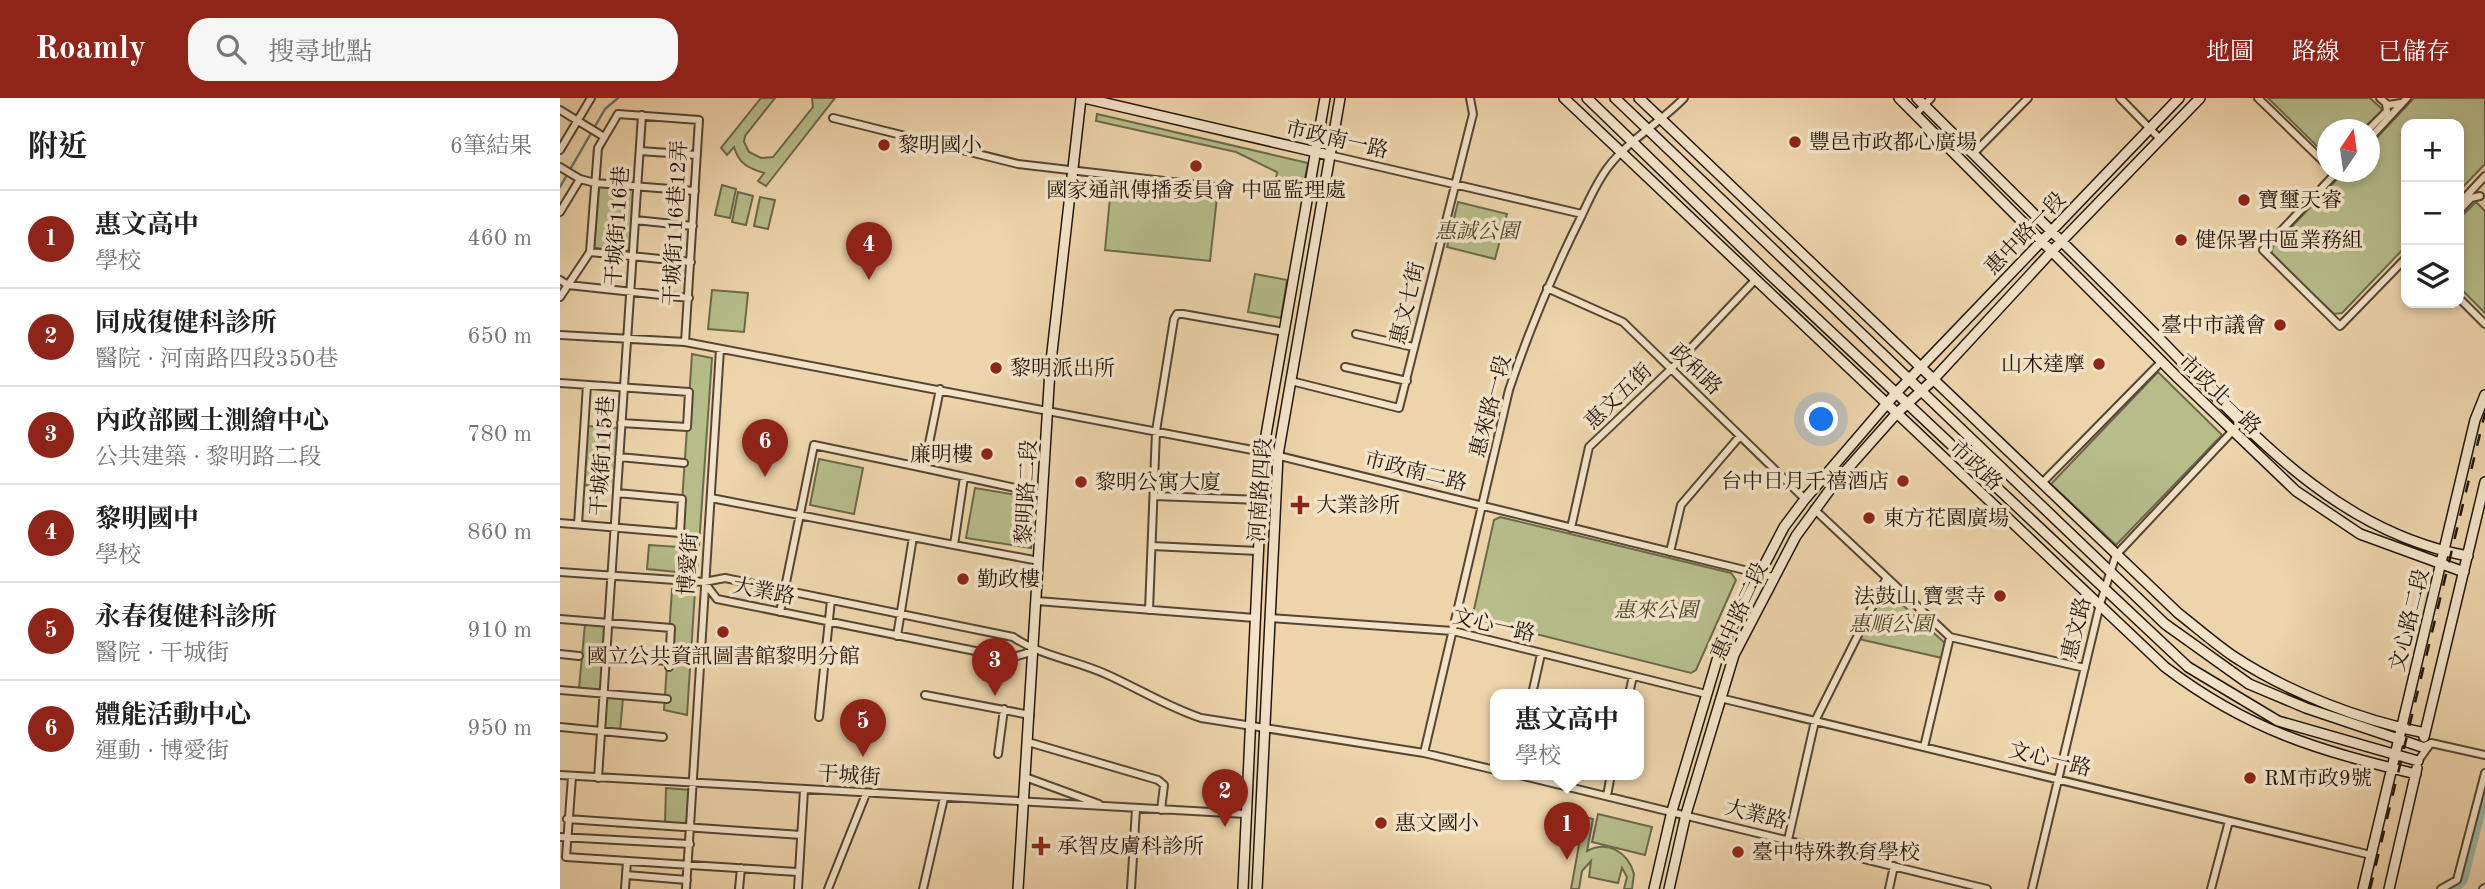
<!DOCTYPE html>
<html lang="zh-TW">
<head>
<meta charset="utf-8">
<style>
  body { margin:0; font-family:"Old Standard TT","Noto Serif TC",serif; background:#f6f6f6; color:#222 }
  .controls { position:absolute; right:21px; top:21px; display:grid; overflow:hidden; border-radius:14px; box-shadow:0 4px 10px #0003 }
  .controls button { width:63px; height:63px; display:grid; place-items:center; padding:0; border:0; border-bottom:2px solid #e0e0e0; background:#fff; color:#222; font:35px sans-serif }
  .compass { position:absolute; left:1757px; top:21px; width:63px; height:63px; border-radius:50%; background:#fff; box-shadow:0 4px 10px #0003; rotate:13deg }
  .you { position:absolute; left:1262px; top:322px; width:24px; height:24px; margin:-18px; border:5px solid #fff; border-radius:50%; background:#1a73e8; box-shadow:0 0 0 10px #1a73e833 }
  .badge { display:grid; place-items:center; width:46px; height:46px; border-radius:50%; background:#8f2418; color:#fff; font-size:23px; font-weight:700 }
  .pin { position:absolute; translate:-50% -58px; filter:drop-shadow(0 2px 4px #0008) }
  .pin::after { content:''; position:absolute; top:37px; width:24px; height:21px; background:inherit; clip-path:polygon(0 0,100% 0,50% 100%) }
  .popup { position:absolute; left:930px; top:591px; width:154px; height:91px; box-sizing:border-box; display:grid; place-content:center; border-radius:14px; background:#fff; filter:drop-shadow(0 2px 5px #0005); font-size:23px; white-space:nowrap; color:#767676 }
  .popup b { font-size:26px; color:#222 }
  .popup::after { content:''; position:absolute; left:50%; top:100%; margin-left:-14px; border:14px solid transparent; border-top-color:#fff }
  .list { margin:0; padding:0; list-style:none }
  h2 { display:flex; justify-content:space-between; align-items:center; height:91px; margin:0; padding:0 28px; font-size:30px }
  h2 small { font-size:23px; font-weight:400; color:#767676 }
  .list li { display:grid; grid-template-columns:46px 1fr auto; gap:21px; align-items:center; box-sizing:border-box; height:98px; padding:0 28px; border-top:2px solid #e0e0e0 }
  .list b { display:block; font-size:26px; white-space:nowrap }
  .list p { margin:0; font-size:23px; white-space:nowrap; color:#767676 }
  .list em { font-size:23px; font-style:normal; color:#767676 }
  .icon { flex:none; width:38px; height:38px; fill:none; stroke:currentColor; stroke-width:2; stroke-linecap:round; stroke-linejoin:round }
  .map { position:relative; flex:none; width:1925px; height:791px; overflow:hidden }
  header { display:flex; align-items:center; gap:42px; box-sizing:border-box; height:98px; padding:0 35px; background:#8f2418; color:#fff }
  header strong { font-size:33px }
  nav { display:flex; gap:38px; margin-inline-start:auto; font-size:24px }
  .search { width:490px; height:63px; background:#f6f6f6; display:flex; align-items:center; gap:18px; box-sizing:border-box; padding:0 24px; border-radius:21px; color:#767676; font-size:26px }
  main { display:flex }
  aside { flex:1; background:#fff }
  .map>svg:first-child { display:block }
  .green { fill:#b6bd8b; stroke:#6c6a4b; stroke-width:2 }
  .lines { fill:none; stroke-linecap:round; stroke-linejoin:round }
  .stream { stroke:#69776a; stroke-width:2.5 }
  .river { stroke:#99b8a9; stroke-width:14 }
  .street-casing { stroke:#554633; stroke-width:10 }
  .secondary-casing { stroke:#22160b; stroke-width:12 }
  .street { stroke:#f3e3c8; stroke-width:6 }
  .secondary { stroke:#f3e3c8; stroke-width:9 }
  .rail { stroke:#22160b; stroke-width:2.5; stroke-dasharray:12 12; stroke-linecap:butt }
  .poi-dot { fill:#8f2418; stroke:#f3e3c8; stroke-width:2.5 }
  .labels { text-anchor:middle; stroke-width:7; stroke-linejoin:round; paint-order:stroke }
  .street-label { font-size:21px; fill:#22160b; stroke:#f3e3c8 }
  .poi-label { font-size:21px; fill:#22160b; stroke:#f3e3c8; text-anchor:start }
  .park-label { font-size:21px; font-style:italic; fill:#4e4831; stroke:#f3e3c8 }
</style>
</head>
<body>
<header>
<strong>Roamly</strong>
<div class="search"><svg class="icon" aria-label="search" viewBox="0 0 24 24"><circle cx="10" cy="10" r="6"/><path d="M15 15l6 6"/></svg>搜尋地點</div>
<nav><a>地圖</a><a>路線</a><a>已儲存</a></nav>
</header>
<main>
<aside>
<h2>附近<small>6筆結果</small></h2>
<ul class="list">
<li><span class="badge">1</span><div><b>惠文高中</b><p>學校</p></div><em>460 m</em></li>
<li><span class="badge">2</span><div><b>同成復健科診所</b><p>醫院 · 河南路四段350巷</p></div><em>650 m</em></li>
<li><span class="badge">3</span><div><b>內政部國土測繪中心</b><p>公共建築 · 黎明路二段</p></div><em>780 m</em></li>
<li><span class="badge">4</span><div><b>黎明國中</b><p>學校</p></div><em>860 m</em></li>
<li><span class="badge">5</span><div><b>永春復健科診所</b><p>醫院 · 干城街</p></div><em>910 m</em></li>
<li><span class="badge">6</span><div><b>體能活動中心</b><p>運動 · 博愛街</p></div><em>950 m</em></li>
</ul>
</aside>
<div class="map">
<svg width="1925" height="791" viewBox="0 0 1925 791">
  <rect width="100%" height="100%" fill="#edd4ab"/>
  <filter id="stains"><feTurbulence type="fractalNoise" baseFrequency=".00286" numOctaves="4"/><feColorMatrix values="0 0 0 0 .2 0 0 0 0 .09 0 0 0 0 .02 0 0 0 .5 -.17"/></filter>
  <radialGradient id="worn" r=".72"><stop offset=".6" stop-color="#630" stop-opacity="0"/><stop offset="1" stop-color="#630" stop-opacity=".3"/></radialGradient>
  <path class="green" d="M201,0H215L185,38L184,44L189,54L201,60L213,59L253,9L252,0H275L206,88L198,83L204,75C188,70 179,66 174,49L167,57L161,50Z
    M1708,0H1810L1823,12L1803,31L1768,32L1767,58Z
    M1854,0H1925V66L1899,93V26H1846V148L1782,215L1774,216L1711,156L1713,148L1784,74H1810V47Z
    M537,16L748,65L741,100L714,96L717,74L676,54L536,23Z
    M162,87L176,91L170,120L155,117Z
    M39,88L75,90L70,153L34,150Z
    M551,89L657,99L650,163L545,152Z
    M178,94L193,98L186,127L172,124Z
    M200,99L215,102L208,131L194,128Z
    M898,104L947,116L935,161L887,149Z
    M1916,104L1925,113V215L1899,189V121Z
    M695,176L727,182L721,220L688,214Z
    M152,192L188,195L184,234L148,231Z
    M132,256L152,260L137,476L87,471L89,447L119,449Z
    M1598,274L1662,337L1556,447L1491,386Z
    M26,328L59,330L55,389L23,387Z
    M259,361L303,370L294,416L250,407Z
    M415,390L474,400L471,450L406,440Z
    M940,419L1171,475L1176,482L1136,572L1131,575L916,521L913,516L934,422Z
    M112,491L135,493L127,617L104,612Z
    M1328,494L1385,545L1382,560L1299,541L1322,495Z
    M25,526L45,528L41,592L19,590Z
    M45,598L63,600L60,633L43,632Z
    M106,690L130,692L129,726L105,725Z
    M1038,716L1092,729L1085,757L1032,744Z
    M1024,719L1033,721L1027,753C1048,742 1068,754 1074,776L1072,791H1064L1067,779L1062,770L1058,785L1029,779L1031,763L1022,773L1019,791H1011Z"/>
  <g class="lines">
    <path class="stream" d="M0,89L45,11L58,0"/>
    <path class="river" d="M1891,791L1901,781L1925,688"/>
    <g class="street-casing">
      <path id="street" d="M1560,0L1600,41
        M1698,0L1768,68
        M1820,0L1828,7L1841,5
        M0,12L41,37
        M1355,17L1371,0
        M273,20L458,66L664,90
        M1808,32L1827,13L1826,6
        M1810,40L1847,0
        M0,52L31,0
        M80,53L137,57
        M1413,56L1468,0
        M769,57L1022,116
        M0,69L20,81L35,85L135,93
        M1777,74L1703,152L1780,228L1846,160
        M1899,106L1925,78
        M1899,113L1911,100L1920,98
        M0,114L20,81
        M75,122L133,128
        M30,154L131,164
        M0,182L8,187L129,200
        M987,190L1063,224L1245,401
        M0,199L30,154L38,50L58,16L139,22L125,244
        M1899,200L1925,226
        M796,236L853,249
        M0,237L125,244L703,354L1213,479
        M785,269L847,283
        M731,283L839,310L913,16L910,0
        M0,285L129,294L127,329L61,325
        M380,291L364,370L483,396
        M59,359L124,365
        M404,379L394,447L479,463
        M1482,385L1602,263
        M594,398L701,402
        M151,400L394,447
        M1254,411L1390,539L1525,570
        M0,425L120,435L122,401L57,395
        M18,426L27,287
        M1011,430L1029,349L1111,271L1196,181
        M592,448L698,453
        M1110,454L1121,407L1180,338
        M0,474L144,484L165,480L453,539C483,559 516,562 548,577C579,591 608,609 641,620L864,655L935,672
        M144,484L157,501L450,560L474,553
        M477,503L695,520
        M589,512L596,333L614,221L617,216H623L725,234
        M220,514L254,347L364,370
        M710,520L893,533L1146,596
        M0,521L111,530L109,569
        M337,538L353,439
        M0,556L19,558
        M46,559L110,563
        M0,592L107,601
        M972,596L981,556
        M1069,596L1073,578
        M365,597L470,617
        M1160,600L1811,757
        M259,619L271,502
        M0,629L103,639
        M468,644L598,682L604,687L601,712
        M1364,649L1390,539
        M1862,649L1871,645L1925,657
        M864,655L949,292C969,232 993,175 1021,119C1029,102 1037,83 1049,68C1070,41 1101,24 1124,0
        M438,656L444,611
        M1858,663L1870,646
        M955,676L1427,791
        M0,677L686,716
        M12,679L6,759L237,774
        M465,679L539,706
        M38,680L82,17
        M1047,698L1051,676
        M7,721L241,737
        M0,739L130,746
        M1228,742L1255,623L1326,481
        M67,763L66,777L127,782
        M65,791L66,777
        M126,791L160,251
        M179,791L181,770
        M238,791L244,692
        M268,791L306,696
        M363,791L384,700
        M571,791L576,711
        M1329,791L1334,768
        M1472,791L1540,506L1556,457L1682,323
        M1651,791L1669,723
        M1881,791L1897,782L1925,675
        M1923,791L1925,790"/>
    </g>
    <g class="secondary-casing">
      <path id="secondary" d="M524,0L769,57
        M1004,0L1605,569C1688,632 1757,652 1856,676
        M1027,0L1205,172L1628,569L1718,623L1858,663
        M1055,0L1605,526L1689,586L1746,610L1862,649
        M1079,0L1618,515C1636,529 1654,545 1673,558C1729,595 1800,622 1865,635
        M1339,0L1618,280L1736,393L1800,436L1904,474
        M1357,0C1431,73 1505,147 1579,220C1677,317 1765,432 1908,458
        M1864,639L1925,384
        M458,791L490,272L521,0
        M683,791L703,354L765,0
        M697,791L718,357L780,0
        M1094,791L1112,713L1160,552L1224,429L1245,401L1336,295L1619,0
        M1109,791L1126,716L1174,557L1236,438L1274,386L1337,315L1372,283L1492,153L1640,0
        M1803,791L1915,322L1925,297
        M1829,791L1857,670"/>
    </g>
    <use href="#street" class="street"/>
    <use href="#secondary" class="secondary"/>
    <path class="rail" d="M1810,791L1925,315"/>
  </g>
  <g class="poi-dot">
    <circle cx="1235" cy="44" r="7"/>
    <circle cx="324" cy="47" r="7"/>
    <circle cx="636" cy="68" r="7"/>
    <circle cx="1684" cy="102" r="7"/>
    <circle cx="1621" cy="142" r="7"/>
    <circle cx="1720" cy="227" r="7"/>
    <circle cx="1539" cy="266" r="7"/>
    <circle cx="436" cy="270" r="7"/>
    <circle cx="427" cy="356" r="7"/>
    <circle cx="1343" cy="383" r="7"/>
    <circle cx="521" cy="384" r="7"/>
    <path d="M736.5 396.5h7v7h7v7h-7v7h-7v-7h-7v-7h7z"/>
    <circle cx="1309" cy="420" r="7"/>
    <circle cx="403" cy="481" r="7"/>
    <circle cx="1440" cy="498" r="7"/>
    <circle cx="163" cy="534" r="7"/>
    <circle cx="1690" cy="680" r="7"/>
    <circle cx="821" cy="725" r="7"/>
    <path d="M477.5 737.5h7v7h7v7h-7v7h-7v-7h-7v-7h7z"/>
    <circle cx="1178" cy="754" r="7"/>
  </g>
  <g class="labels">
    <g class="street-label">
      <text transform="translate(777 41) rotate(13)" y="7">市政南一路</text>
      <text transform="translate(115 125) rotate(-87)" y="7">干城街116巷12弄</text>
      <text transform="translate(57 128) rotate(-86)" y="7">干城街116巷</text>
      <text transform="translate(1465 135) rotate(-46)" y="7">惠中路一段</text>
      <text transform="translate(847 205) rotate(-76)" y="7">惠文七街</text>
      <text transform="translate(1136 271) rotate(44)" y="7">政和路</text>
      <text transform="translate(1660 296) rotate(44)" y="7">市政北一路</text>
      <text transform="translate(1058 298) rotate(-44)" y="7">惠文五街</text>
      <text transform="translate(930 308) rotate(-75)" y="7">惠來路一段</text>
      <text transform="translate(42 358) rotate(-86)" y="7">干城街115巷</text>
      <text transform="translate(1416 367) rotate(43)" y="7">市政路</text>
      <text transform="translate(856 373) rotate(14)" y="7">市政南二路</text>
      <text transform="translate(700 392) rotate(-86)" y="7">河南路四段</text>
      <text transform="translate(466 394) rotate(-87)" y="7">黎明路二段</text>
      <text transform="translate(128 466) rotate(-86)" y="7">博愛街</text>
      <text transform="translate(204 493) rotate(11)" y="7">大業路</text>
      <text transform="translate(1179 513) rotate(-65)" y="7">惠中路二段</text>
      <text transform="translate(1849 522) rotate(-76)" y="7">文心路二段</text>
      <text transform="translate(934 527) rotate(13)" y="7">文心一路</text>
      <text transform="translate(1516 530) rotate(-76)" y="7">惠文路</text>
      <text transform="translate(1490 661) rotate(14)" y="7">文心一路</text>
      <text transform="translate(289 677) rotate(4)" y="7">干城街</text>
      <text transform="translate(1196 716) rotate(14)" y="7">大業路</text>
    </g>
    <g class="poi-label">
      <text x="1249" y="51">豐邑市政都心廣場</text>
      <text x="338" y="54">黎明國小</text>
      <text x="636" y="99" text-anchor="middle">國家通訊傳播委員會 中區監理處</text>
      <text x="1698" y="109">寶璽天睿</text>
      <text x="1635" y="149">健保署中區業務組</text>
      <text x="1706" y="234" text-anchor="end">臺中市議會</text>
      <text x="1525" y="273" text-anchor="end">山木達摩</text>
      <text x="450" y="277">黎明派出所</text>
      <text x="413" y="363" text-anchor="end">廉明樓</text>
      <text x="1329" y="390" text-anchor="end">台中日月千禧酒店</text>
      <text x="535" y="391">黎明公寓大廈</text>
      <text x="756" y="414">大業診所</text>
      <text x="1323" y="427">東方花園廣場</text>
      <text x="417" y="488">勤政樓</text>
      <text x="1426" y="505" text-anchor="end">法鼓山 寶雲寺</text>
      <text x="163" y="565" text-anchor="middle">國立公共資訊圖書館黎明分館</text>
      <text x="1704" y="687">RM市政9號</text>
      <text x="835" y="732">惠文國小</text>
      <text x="497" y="755">承智皮膚科診所</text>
      <text x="1192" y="761">臺中特殊教育學校</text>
    </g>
    <g class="park-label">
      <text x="917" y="140">惠誠公園</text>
      <text x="1096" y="519">惠來公園</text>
      <text x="1331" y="533">惠順公園</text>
    </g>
  </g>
  <rect width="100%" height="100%" filter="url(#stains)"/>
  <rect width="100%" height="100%" fill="url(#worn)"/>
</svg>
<div class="controls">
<button>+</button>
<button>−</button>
<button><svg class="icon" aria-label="layers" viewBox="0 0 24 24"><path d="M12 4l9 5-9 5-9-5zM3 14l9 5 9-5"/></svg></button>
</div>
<svg class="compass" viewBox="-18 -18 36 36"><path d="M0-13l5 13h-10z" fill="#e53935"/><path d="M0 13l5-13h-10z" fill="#767676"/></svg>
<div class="you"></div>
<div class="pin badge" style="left:1007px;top:762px">1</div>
<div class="popup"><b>惠文高中</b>學校</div>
<div class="pin badge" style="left:665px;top:729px">2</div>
<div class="pin badge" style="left:435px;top:598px">3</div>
<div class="pin badge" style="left:309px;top:182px">4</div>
<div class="pin badge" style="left:303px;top:659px">5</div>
<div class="pin badge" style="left:205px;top:379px">6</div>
</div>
</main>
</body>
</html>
